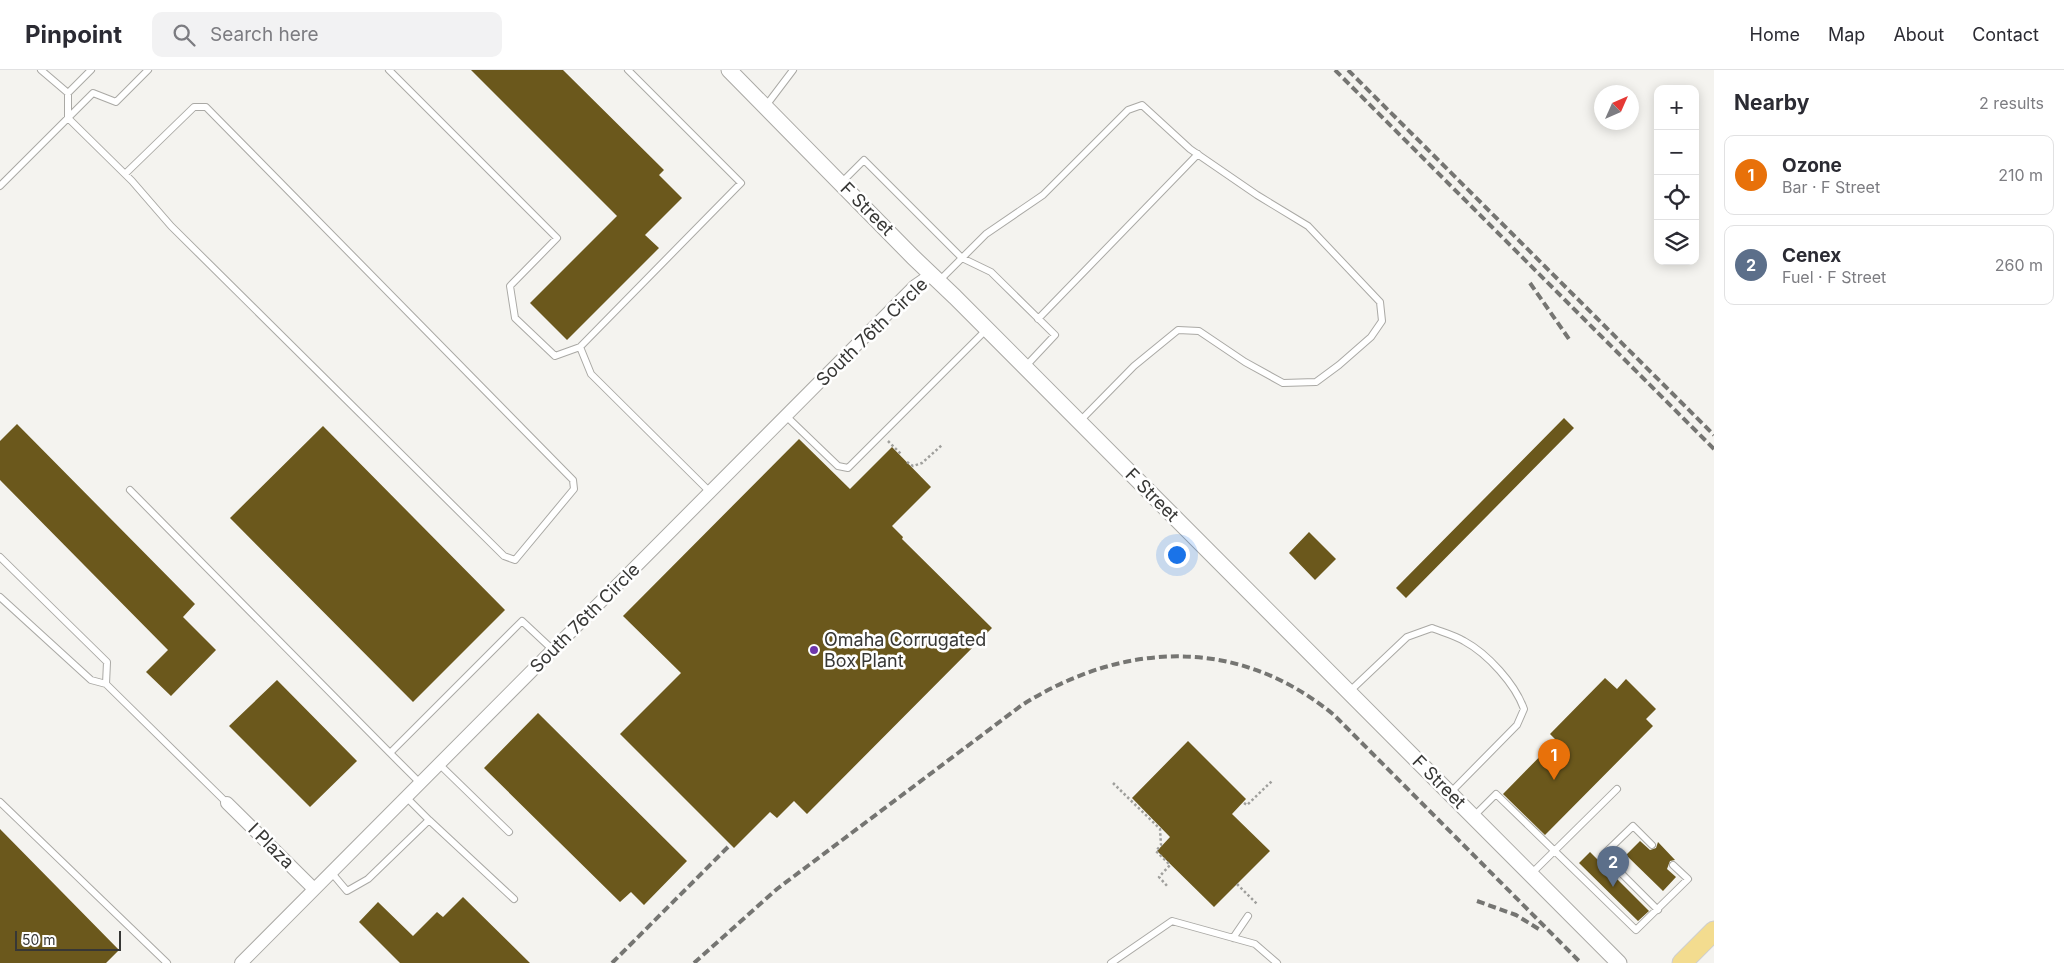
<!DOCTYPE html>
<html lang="en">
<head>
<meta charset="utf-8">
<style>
  body { margin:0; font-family:Inter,sans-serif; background:#f2f2f3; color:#2b2b33 }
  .controls { position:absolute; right:15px; top:15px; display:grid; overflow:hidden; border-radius:10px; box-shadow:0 2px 12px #0003 }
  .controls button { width:45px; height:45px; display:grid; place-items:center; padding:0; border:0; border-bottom:1px solid #e1e1e2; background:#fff; color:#2b2b33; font:25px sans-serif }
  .compass { position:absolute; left:1594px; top:15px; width:45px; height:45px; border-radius:50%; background:#fff; box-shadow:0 2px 12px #0003; rotate:45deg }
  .scale { position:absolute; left:15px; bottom:12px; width:106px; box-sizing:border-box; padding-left:5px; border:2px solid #373735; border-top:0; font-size:14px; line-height:18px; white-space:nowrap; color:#373735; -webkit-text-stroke:4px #fff; paint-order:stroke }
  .you { position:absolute; left:1176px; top:484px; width:18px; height:18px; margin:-12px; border:4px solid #fff; border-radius:50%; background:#1a73e8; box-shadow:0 0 0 8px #1a73e833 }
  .badge { display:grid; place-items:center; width:32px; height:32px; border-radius:50%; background:#111827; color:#fff; font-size:16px; font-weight:700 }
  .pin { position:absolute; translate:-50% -41px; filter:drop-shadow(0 1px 2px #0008) }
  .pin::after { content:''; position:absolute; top:26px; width:18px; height:15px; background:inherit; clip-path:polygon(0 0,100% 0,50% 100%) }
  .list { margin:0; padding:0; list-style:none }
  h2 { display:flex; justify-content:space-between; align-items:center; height:65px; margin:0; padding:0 20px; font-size:21px }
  h2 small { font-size:16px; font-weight:400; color:#7c7c81 }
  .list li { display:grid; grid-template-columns:32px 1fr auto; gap:15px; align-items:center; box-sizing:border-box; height:80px; margin:0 10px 10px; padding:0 10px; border:1px solid #e1e1e2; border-radius:10px }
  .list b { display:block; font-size:19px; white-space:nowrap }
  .list p { margin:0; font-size:16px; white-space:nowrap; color:#7c7c81 }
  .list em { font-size:16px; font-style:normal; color:#7c7c81 }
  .icon { flex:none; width:28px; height:28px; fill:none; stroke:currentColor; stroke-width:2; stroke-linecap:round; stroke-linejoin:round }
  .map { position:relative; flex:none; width:1714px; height:893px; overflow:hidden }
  header { display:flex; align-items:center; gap:30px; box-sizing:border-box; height:70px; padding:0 25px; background:#fff; border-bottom:1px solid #e1e1e2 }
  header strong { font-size:24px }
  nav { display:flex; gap:28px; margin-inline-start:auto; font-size:18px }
  .search { width:350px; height:45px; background:#f2f2f3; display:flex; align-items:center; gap:12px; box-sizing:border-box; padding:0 18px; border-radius:10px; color:#7c7c81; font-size:19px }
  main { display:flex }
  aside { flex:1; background:#fff }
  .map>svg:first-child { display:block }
  .building { fill:#6b581c }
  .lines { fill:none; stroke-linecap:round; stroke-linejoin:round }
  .service-casing { stroke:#aaa9a5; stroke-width:8 }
  .minor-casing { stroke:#aaa9a5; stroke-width:14 }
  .tertiary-casing { stroke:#aaa9a5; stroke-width:17 }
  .primary-casing { stroke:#cfcfcf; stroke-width:21 }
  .path { stroke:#9f9f9c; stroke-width:2.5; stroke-dasharray:2.5 2.5; stroke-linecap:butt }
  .service { stroke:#fff; stroke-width:6 }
  .minor { stroke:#fff; stroke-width:12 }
  .tertiary { stroke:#fff; stroke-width:15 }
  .primary { stroke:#f3dc8f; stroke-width:19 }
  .rail { stroke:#757572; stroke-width:4; stroke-dasharray:8 4; stroke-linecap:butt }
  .poi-dot { fill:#6e35ac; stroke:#fff; stroke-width:2 }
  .labels { text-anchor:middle; stroke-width:5; stroke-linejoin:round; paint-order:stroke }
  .street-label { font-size:18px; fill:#373735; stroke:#fff }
  .poi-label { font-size:18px; fill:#373735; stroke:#fff; text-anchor:start }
</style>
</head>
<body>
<header>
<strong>Pinpoint</strong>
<div class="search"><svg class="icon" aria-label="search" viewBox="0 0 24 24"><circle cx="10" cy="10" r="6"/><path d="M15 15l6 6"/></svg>Search here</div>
<nav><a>Home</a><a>Map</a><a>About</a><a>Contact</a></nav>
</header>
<main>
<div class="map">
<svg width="1714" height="893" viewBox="0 0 1714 893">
  <rect width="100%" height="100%" fill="#f4f3ef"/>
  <path class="building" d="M471,0H563L664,100L659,105L682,128L645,165L659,178L567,270L530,233L617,146Z
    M1564,348L1574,358L1406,528L1396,518Z
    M17,354L195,534L183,547L216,580L171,626L146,602L168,580L0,410V371Z
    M323,356L505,540L413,632L230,448Z
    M799,369L850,419L892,377L931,417L892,456L903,467L902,469L992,558L807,744L794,731L777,748L770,742L734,778L620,664L681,603L623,546Z
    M1309,462L1336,489L1315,510L1289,483Z
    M1605,608L1617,619L1626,609L1656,639L1646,649L1653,656L1545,765L1503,724L1556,670L1550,664Z
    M277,610L357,691L310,737L229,656Z
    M538,643L687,791L644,835L631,822L620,832L484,698Z
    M1188,671L1246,729L1232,744L1270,781L1214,837L1157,781L1170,767L1132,728Z
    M0,759L119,880L106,893H0Z
    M1640,771L1650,780L1656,778L1658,772L1675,790L1670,791L1667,799L1676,807L1663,821L1626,785Z
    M1590,782L1649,841L1638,851L1579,793Z
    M463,827L530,893H400L359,852L378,832L413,866L437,842L443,847Z"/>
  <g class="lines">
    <g class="service-casing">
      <path id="service" d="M41,0L68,23
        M91,0L68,23V48L132,111L171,156L504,486L515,490L574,419L573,410L206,37H194L125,104
        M389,0L557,168L510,216L515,248L555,286L580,277L741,113L628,0
        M765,37L793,0
        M841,113L864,90L962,188L991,202L1055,265L1025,297
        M0,116L93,23L116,32L148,0
        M939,211L986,164L1043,125L1128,40L1142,35L1190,79L1257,125L1308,156L1380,232L1382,251L1371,267L1339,295L1316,312L1283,313L1245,292L1199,261L1178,260L1134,296L1079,352
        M1038,249L1198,84
        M580,277L591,304L710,422
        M786,346L838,396L848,398L986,260
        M130,420L390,683L522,551L553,580
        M0,487L107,592L106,614L227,733
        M0,527L91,610L106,614
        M1350,621L1407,567L1432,558C1442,562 1454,565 1464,571C1488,584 1515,614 1524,639L1517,655L1450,723
        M390,683L420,713
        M439,694L509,762
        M0,732L167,893
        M1473,747L1496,724L1636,860L1688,809L1673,795
        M429,750L514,829
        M1652,775L1633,756L1603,785L1658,840
        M331,802L347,821L368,809L429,750L406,727
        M1531,804L1617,719
        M1233,868L1248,846
        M1111,893L1172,851L1255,874L1277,893"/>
    </g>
    <g class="minor-casing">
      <path id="minor" d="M227,733L314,819
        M241,893L915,216L931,205"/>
    </g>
    <g class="tertiary-casing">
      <path id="tertiary" d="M729,0L913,187L955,227L1619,893"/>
    </g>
    <g class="primary-casing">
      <path id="primary" d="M1682,893L1714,861"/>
    </g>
    <path class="path" d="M888,371L901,384
      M907,392L913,396L922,393L942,375
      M1113,713L1160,759L1161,775L1156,781L1170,795L1159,807L1168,817
      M1244,733L1247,735L1272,711
      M1237,814L1258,835"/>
    <use href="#service" class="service"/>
    <use href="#minor" class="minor"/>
    <use href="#tertiary" class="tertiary"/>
    <use href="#primary" class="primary"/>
    <path class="rail" d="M1335,0L1714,379
      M1348,0L1714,365
      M1530,213L1569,269
      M1477,831L1516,845L1542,861
      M612,893L729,776
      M694,893L777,819L1022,635C1124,571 1238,566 1334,645L1581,893"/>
  </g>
  <circle class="poi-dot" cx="814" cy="580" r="5"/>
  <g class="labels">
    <g class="street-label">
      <text transform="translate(867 139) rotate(45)" y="6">F Street</text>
      <text transform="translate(872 262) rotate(-44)" y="6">South 76th Circle</text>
      <text transform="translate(1152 425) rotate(45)" y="6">F Street</text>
      <text transform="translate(585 548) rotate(-45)" y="6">South 76th Circle</text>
      <text transform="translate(1439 712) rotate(45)" y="6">F Street</text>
      <text transform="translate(271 776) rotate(45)" y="6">I Plaza</text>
    </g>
    <g class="poi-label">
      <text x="824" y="576">Omaha Corrugated<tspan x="824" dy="21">Box Plant</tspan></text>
    </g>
  </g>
</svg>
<div class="controls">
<button>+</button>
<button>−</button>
<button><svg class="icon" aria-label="locate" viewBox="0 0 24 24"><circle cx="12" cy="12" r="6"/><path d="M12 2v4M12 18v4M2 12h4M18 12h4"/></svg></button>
<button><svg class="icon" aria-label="layers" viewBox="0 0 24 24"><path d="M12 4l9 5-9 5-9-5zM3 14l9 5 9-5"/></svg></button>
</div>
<svg class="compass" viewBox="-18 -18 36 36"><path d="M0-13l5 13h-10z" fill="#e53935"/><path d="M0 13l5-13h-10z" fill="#7c7c81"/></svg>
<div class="scale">50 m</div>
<div class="you"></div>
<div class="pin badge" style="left:1554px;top:710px;background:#e8710a">1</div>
<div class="pin badge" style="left:1613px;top:817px;background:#5c6f8a">2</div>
</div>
<aside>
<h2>Nearby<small>2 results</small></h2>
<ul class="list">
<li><span class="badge" style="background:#e8710a">1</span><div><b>Ozone</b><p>Bar · F Street</p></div><em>210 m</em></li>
<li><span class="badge" style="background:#5c6f8a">2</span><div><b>Cenex</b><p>Fuel · F Street</p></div><em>260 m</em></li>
</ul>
</aside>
</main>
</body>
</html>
